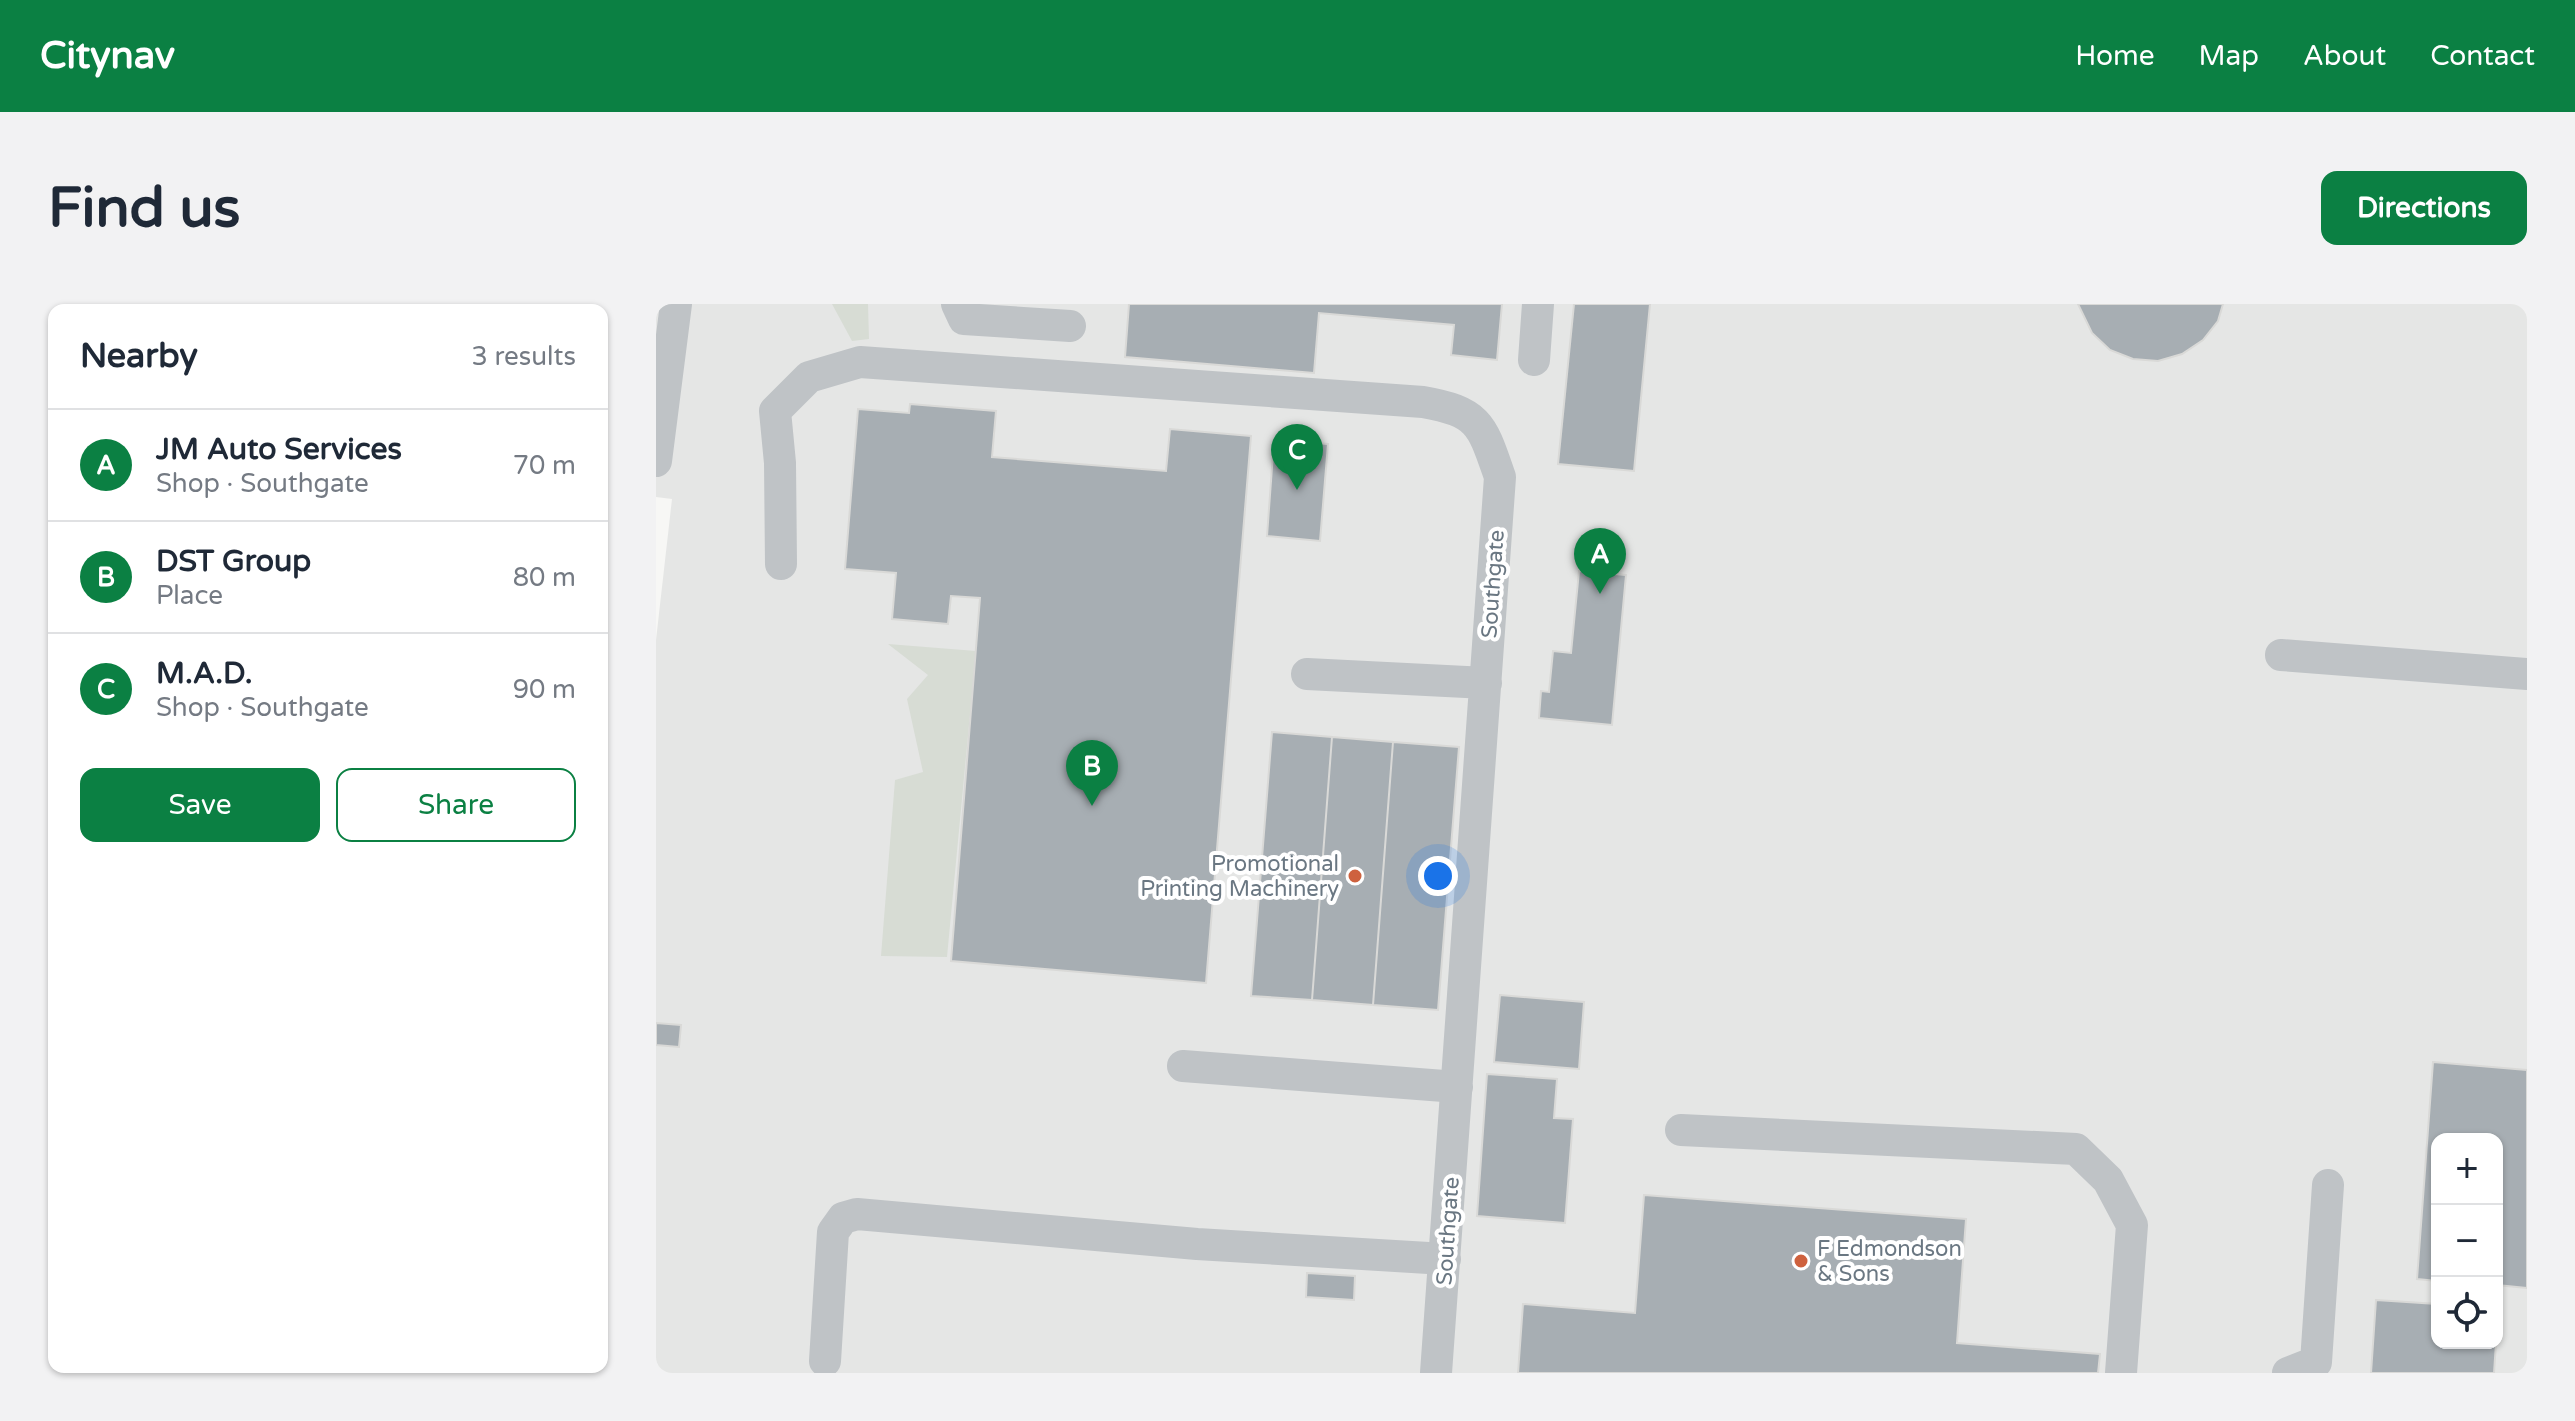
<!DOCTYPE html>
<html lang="en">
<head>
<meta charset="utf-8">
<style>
  body { margin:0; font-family:"Varela Round",sans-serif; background:#f2f2f3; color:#1f2937 }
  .controls { position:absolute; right:24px; bottom:24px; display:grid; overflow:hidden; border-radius:16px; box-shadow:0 2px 6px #0004 }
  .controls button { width:72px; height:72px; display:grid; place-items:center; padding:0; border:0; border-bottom:2px solid #e0e1e3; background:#fff; color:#1f2937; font:40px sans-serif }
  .you { position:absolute; left:782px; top:572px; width:28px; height:28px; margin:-20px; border:6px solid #fff; border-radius:50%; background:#1a73e8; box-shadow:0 0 0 12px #1a73e833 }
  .badge { display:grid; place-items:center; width:52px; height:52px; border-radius:50%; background:#0b8043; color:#fff; font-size:26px; font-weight:700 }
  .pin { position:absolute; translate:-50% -66px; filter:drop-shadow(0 2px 4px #0008) }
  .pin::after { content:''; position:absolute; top:42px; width:28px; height:24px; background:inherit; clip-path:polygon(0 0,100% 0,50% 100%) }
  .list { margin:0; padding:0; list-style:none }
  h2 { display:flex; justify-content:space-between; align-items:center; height:104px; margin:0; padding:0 32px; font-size:34px }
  h2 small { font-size:26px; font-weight:400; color:#747a83 }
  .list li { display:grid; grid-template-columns:52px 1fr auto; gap:24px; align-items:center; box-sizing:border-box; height:112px; padding:0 32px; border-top:2px solid #e0e1e3 }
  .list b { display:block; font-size:30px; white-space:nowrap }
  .list p { margin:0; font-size:26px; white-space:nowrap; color:#747a83 }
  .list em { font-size:26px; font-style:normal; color:#747a83 }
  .actions { display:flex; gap:16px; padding:24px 32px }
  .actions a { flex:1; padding:18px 0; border:2px solid #0b8043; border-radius:16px; text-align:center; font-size:28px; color:#0b8043 }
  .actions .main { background:#0b8043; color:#fff }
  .icon { flex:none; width:44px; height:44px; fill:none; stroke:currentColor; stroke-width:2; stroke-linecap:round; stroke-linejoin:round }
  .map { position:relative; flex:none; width:1871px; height:1069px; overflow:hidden; border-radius:16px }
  header { display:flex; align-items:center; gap:48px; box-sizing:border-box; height:112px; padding:0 40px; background:#0b8043; color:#fff }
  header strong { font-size:38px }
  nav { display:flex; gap:44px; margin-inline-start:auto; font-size:28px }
  .intro { display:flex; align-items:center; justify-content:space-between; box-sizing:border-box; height:192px; padding:0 48px }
  h1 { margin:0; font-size:56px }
  .button { padding:20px 36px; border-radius:16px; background:#0b8043; color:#fff; font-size:28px; font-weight:700 }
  main { display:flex; gap:48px; padding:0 48px }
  aside { flex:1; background:#fff; border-radius:16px; box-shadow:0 2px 6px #0004 }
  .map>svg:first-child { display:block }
  .built { fill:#e5e6e5; fill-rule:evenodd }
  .green { fill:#d7dcd4 }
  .building { fill:#a7aeb3; stroke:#d9d9d7; stroke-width:2 }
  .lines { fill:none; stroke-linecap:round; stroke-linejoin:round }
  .minor { stroke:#bfc3c6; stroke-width:32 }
  .poi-dot { fill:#ce613e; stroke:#fff; stroke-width:3 }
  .labels { text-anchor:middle; stroke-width:8; stroke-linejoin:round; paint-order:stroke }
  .street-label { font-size:22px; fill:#6a7782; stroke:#fff }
  .poi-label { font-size:22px; fill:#6a7782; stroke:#fff; text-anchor:end }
</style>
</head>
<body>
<header>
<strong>Citynav</strong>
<nav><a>Home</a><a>Map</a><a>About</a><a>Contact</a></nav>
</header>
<div class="intro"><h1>Find us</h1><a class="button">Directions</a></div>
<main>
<aside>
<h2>Nearby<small>3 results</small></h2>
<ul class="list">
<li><span class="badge">A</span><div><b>JM Auto Services</b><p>Shop · Southgate</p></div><em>70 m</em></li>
<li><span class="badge">B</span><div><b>DST Group</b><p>Place</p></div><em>80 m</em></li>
<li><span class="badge">C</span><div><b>M.A.D.</b><p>Shop · Southgate</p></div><em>90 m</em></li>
</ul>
<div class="actions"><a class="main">Save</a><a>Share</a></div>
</aside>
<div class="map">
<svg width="1871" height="1069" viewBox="0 0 1871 1069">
  <rect width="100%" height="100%" fill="#f7f7f5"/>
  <path class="built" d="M0,0H1871V1069H0V336L16,195L0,193ZM1781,835H1841V1039H1781Z"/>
  <path class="green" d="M176,0H212L213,35L196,37Z
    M232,340L320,347L291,653L225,652L239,476L267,468L251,395L272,371Z"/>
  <path class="building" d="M473,0H846L841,56L795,51L798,21L663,9L658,69L469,53Z
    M918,0H994L978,167L902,160Z
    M1422,0H1567L1562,17L1547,36L1526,50L1502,57L1477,55L1454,46L1436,29Z
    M254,100L340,107L336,153L510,167L514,125L595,132L550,679L295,657L324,294L295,292L292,320L236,315L240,269L189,265L202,105L253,109Z
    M618,136L672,140L664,237L611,232Z
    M923,267L970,271L956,421L883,414L885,387L893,388L897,347L915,349Z
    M616,428L676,433L656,696L595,692Z
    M676,433L737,438L717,701L656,696Z
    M737,438L803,443L782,706L717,701Z
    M844,691L928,698L923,765L838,758Z
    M0,719L25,721L23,743L0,741Z
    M1777,758L1871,766V984L1841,981V835H1781V977L1761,975Z
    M831,770L901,775L898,814L917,815L909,919L821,912Z
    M988,891L1310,915L1301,1039L1444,1050L1442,1069H862L867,1000L979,1009Z
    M651,969L699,972L698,996L650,993Z
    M1720,996L1781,1000V1039H1840L1838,1069H1715Z"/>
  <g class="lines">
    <path class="minor" d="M301,0L308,15L414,22
      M878,56L882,0
      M0,157L20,0
      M125,260L124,159L119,107L153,73L204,58L767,98C824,108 826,121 844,173L780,1069
      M1625,351L1871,370
      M651,370L830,379
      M527,762L801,783
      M1025,826L1420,845L1452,876L1476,921L1465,1069
      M169,1057L177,928L187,914L201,910L541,940L789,955
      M1632,1069L1660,1058L1672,881"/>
  </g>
  <g class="poi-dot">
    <circle cx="699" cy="572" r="8"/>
    <circle cx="1145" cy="957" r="8"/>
  </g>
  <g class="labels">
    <g class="street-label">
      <text transform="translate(836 280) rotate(-86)" y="8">Southgate</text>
      <text transform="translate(791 927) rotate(-86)" y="8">Southgate</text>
    </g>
    <g class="poi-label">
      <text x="683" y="567">Promotional<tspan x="683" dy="25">Printing Machinery</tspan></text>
      <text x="1161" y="952" text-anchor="start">F Edmondson<tspan x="1161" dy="25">&amp; Sons</tspan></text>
    </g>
  </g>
</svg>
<div class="controls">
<button>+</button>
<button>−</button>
<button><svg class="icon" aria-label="locate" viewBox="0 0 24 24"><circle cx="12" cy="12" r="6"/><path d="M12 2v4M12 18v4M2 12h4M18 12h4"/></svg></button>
</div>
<div class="you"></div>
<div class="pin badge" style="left:944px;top:290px">A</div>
<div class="pin badge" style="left:436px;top:502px">B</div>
<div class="pin badge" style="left:641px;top:186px">C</div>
</div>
</main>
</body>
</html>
